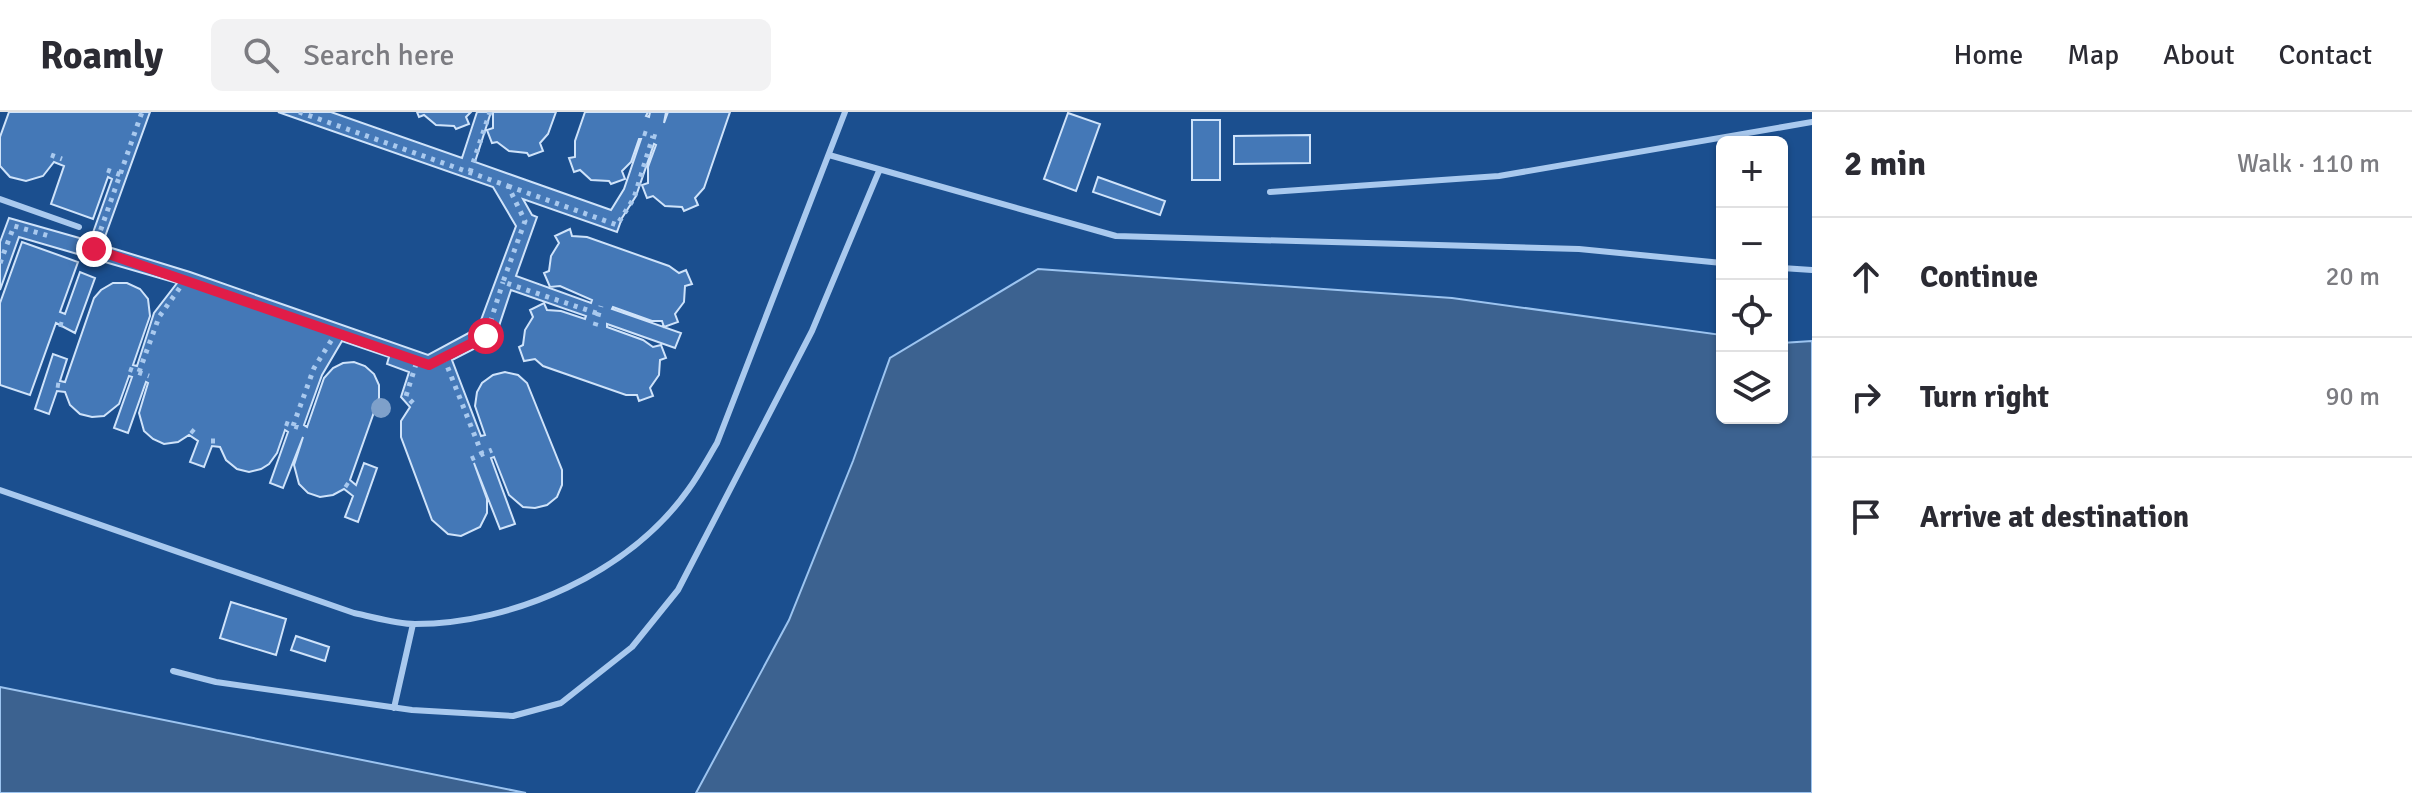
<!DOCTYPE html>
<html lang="en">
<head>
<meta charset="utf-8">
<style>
  body { margin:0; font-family:Signika,sans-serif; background:#f2f2f3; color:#2b2b33 }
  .controls { position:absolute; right:24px; top:24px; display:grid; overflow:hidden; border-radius:12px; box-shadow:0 2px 6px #0004 }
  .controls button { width:72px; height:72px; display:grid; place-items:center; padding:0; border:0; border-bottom:2px solid #e1e1e2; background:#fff; color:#2b2b33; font:40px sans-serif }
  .stop { position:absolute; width:24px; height:24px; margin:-18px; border:6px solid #e11d48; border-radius:50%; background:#fff }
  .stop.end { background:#e11d48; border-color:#fff; box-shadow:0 2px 8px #0008 }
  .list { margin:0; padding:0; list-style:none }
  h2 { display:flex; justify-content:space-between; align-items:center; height:104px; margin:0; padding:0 32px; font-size:34px }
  h2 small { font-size:26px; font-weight:400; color:#7c7c81 }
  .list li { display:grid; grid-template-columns:52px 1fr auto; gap:24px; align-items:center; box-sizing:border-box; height:120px; padding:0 32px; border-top:2px solid #e1e1e2 }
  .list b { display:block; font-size:30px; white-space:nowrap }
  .list em { font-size:26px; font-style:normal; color:#7c7c81 }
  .icon { flex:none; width:44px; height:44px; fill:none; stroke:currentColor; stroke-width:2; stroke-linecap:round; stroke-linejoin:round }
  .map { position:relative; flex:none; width:1812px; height:681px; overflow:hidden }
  header { display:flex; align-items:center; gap:48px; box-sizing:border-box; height:112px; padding:0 40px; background:#fff; border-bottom:2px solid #e1e1e2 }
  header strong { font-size:38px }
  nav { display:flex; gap:44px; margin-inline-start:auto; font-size:28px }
  .search { width:560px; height:72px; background:#f2f2f3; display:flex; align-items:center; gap:20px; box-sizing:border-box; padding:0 28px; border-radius:12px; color:#7c7c81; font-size:30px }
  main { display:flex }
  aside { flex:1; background:#fff }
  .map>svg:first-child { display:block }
  .water { fill:#3c6290; stroke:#9cc4f0; stroke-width:2 }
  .building { fill:#4478b7; stroke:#cfe3fa; stroke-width:2 }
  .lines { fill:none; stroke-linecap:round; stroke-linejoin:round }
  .path { stroke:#a9c9ee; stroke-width:5; stroke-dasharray:4 6; stroke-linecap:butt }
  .service { stroke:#a9c9ee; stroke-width:6 }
  .tree { fill:#7ea0ca }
  .route { stroke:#e11d48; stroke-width:10 }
</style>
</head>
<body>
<header>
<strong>Roamly</strong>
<div class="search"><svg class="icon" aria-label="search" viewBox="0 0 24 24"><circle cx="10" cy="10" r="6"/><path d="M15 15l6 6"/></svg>Search here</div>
<nav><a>Home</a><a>Map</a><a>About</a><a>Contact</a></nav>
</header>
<main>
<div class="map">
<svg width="1812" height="681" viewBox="0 0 1812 681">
  <rect width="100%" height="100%" fill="#1b4f8f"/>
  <path class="water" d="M1038,157L1452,186L1722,223V306H1782V231L1812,229V681H696L789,508L853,349L890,246Z
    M0,575L526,681H0Z"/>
  <path class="building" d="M9,0H150L102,133L190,160L428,243L478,216L516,114L493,75L278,0H331L462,46L477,0H491L475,50L611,98L624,77L641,27H639L631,50L622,59L625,67L611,72L609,69L591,68L580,58L574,60L569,46L575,45V29L585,0H648L646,4L649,5L650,0H666L664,11L668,0H730L704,76L695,86L698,93L684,99L682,95L665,94L653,84L647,86L642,73L648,71V55L656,33L654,32L636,84L622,106L617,120L523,87L532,103L537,105L516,164L591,191L592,188L560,174L550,175L544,161L549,159L551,144L559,131L555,124L570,117L572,124L587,125L669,154L679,161L686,158L692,172L685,174L684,190L675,202L678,210L664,215L662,209H652L613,195L612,197L681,221L675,236L607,212V215L643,228L653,235L661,233L666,246L660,248L659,263L650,276L653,284L639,289L637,283H626L543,254L535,247L524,249L519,235L523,233L525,218L533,205L530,198L544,191L547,198L561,199L585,207L586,204L511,178L495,226L452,248L481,324L485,323L475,294L477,280L482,271L493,263L505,260L518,263L527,271L562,358V373L557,385L547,393L535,396L523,395L509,383L494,345L491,346L515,412L500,417L474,351L487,387V401L480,415L461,424L448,422L432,408L401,325V309L410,295L401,285L409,260L387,252L389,245L342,229L322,263L304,313L307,315L324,266L333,256L343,251L354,250L365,254L374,262L379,273V286L350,368L356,373L364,351L377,356L358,410L345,405L353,384L344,377L333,383L320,385L308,381L299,372L294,353L303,325L283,376L270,371L288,320L285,318L277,341L269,352L261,357L249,360L237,357L226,348L220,335L212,334L204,355L190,350L198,329L189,323L178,330L164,332L153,327L144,319L139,301L148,271L146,270L128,321L114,316L132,265L129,264L119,292L104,304L92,305L80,302L70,293L65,280L57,279L49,302L35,297L53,242L67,247L60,269L65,270L94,186L101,178L113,171H127L140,177L148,187L150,204L133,253L137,254L154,201L177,171L19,125L0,178V130L9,106L90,129L112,67L108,65L93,107L51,92L64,54L54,50L43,64L26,69L10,65L0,54V25Z
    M417,0H471L466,5L469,12L456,17L454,14L436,13L424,3L419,5Z
    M556,0L548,22L540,31L543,39L529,44L527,41L509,39L497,30L492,31L487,18L493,16V0Z
    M1068,1L1100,12L1076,79L1044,67Z
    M1192,8H1220V68H1192Z
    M1310,23V51L1234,52V24Z
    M1098,65L1165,89L1160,103L1093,80Z
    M22,130L78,150L60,200L65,202L80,160L95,166L75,221L56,211L30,283L0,273V191Z
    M231,490L286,507L276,543L220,526Z
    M296,524L329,535L325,549L291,538Z"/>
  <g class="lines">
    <path class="path" d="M299,0L508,74L525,109L503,170L599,202
      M643,21L662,27
      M51,43L62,47
      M107,58L121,63
      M470,60L490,0
      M508,74L617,113L634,86L653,24
      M78,132L429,253L486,224L503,170
      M94,137L142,0
      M0,151L14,114L49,124
      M59,212L67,214
      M595,214L601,194
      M444,246L482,342
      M129,257L149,264
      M139,260L159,205L186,167
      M56,273L63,274
      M413,291L406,284L417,249
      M285,311L303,317
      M293,314L314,256L336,221
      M191,318L198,324
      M211,329H220
      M471,347L492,338
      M345,372L353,377"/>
    <path class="service" d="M829,43L1116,124L1579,137L1722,151
      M1270,80L1499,64L1812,10
      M0,87L79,115
      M1782,156L1812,158
      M0,378L354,501C374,505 395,512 415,512C514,512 630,460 688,378C699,363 708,346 717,331L845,0
      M173,559L216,570L412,598L513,604L561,591L632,535L678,478L812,219L879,59
      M394,596L413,512"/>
  </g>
  <circle class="tree" cx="381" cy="296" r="10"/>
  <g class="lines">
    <path class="route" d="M94,137L429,253L486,224"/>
  </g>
</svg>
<div class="controls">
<button>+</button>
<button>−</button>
<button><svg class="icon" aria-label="locate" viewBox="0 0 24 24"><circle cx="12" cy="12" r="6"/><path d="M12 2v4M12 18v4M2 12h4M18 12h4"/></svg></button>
<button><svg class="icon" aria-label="layers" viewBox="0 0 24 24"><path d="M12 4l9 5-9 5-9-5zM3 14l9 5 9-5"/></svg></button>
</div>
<div class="stop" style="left:486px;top:224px"></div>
<div class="stop end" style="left:94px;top:137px"></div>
</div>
<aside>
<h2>2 min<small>Walk · 110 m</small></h2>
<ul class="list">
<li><svg class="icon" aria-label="ahead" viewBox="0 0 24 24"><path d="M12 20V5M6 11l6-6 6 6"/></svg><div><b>Continue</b></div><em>20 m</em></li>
<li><svg class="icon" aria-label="right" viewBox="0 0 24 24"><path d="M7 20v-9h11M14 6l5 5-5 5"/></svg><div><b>Turn right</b></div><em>90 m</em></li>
<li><svg class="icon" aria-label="arrive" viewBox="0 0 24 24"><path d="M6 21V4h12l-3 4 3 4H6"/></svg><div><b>Arrive at destination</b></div></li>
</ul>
</aside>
</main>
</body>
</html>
